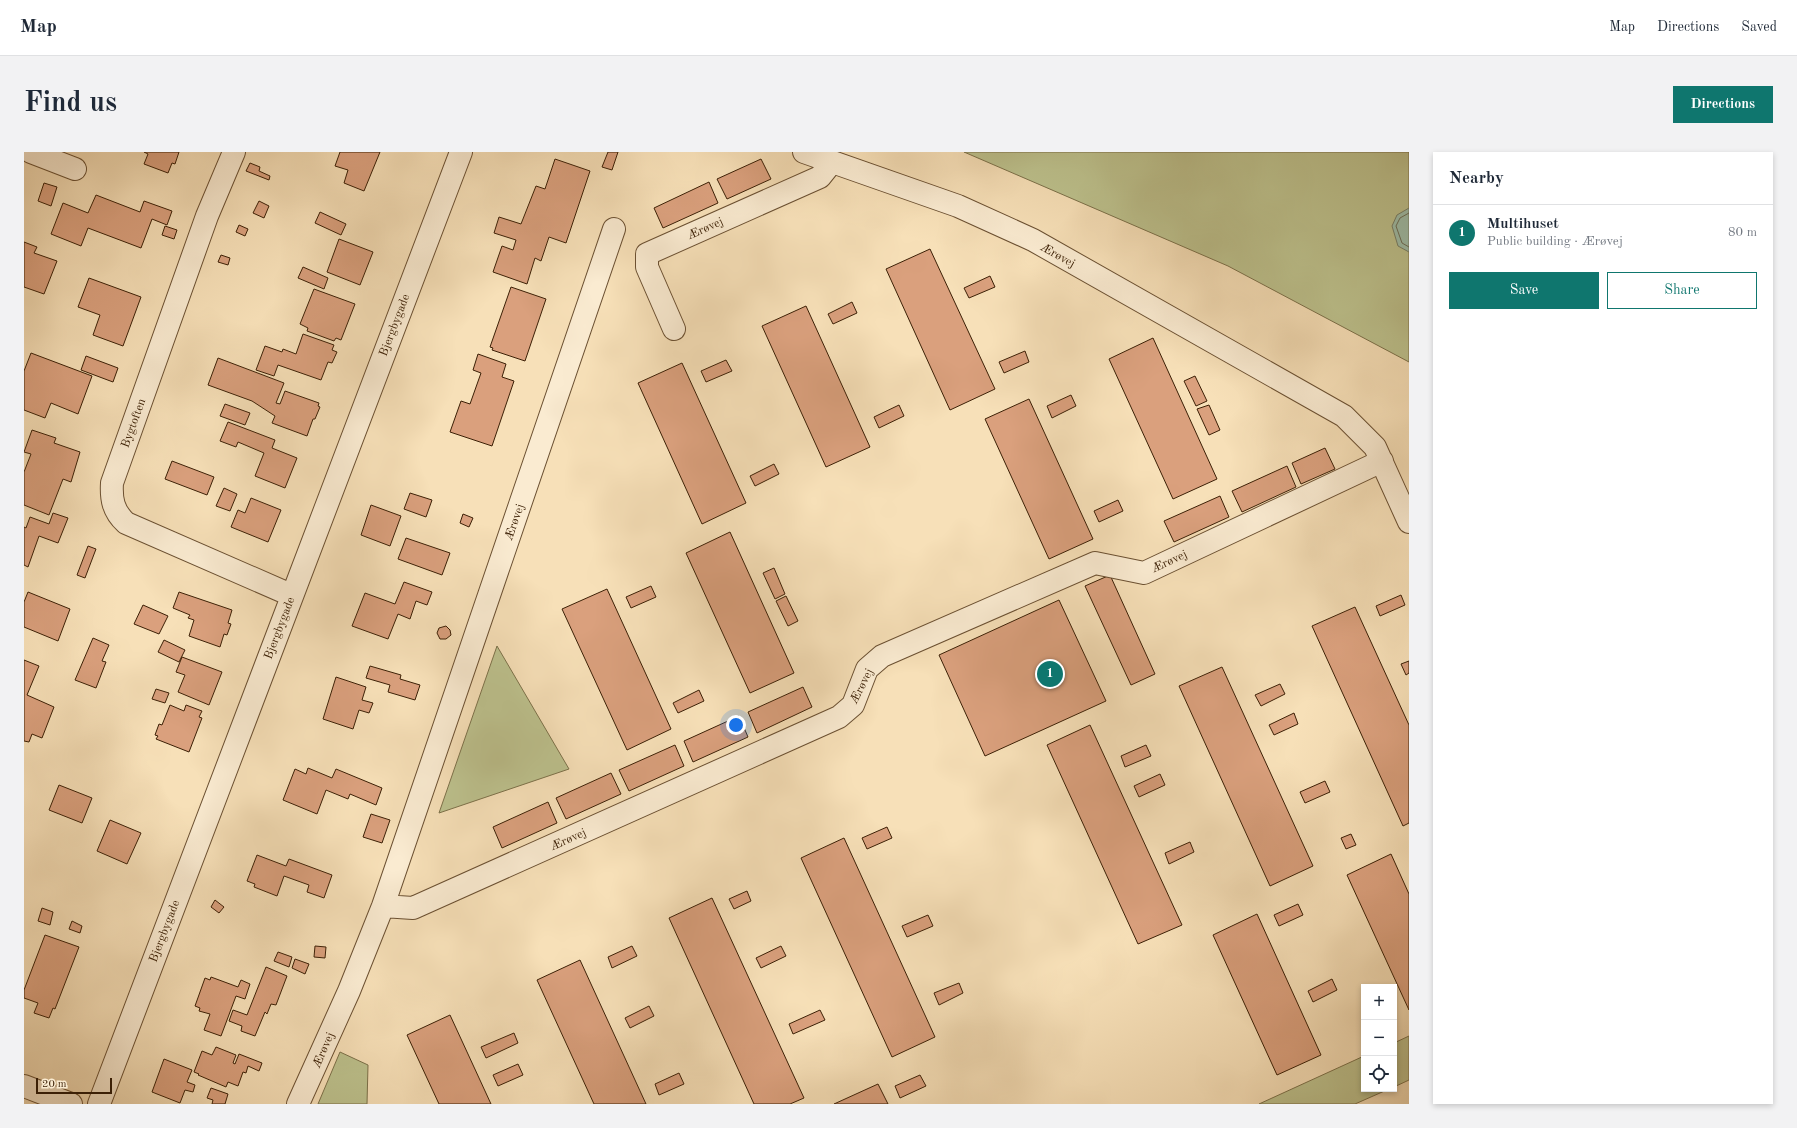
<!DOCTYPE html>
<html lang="en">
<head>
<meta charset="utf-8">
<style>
  body { margin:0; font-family:"Old Standard TT",serif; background:#f2f2f3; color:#1f2937 }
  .controls { position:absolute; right:12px; bottom:12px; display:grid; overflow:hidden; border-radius:0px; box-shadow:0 2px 6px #0003 }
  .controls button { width:36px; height:36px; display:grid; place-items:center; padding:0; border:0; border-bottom:1px solid #e0e1e3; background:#fff; color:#1f2937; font:20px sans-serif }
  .scale { position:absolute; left:12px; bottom:10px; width:76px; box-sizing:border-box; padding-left:4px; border:2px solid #3c2006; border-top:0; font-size:11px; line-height:14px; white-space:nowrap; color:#3c2006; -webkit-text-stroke:3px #faebd1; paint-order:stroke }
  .you { position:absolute; left:712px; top:573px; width:14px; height:14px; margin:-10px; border:3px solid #fff; border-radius:50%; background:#1a73e8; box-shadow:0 0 0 6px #1a73e833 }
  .badge { display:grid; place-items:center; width:26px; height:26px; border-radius:50%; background:#0f766e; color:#fff; font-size:13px; font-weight:700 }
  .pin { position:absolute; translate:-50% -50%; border:2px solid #fff; box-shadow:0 1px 4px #0006 }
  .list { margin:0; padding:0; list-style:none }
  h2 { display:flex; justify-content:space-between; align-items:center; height:52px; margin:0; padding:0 16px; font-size:17px }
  h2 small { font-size:13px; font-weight:400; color:#747a83 }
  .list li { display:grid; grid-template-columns:26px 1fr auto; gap:12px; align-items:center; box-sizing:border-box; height:56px; padding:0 16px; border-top:1px solid #e0e1e3 }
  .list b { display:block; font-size:15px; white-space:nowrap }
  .list p { margin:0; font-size:13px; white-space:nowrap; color:#747a83 }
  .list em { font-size:13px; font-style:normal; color:#747a83 }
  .actions { display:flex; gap:8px; padding:12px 16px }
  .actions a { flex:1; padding:9px 0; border:1px solid #0f766e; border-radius:0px; text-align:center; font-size:14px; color:#0f766e }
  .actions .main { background:#0f766e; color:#fff }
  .icon { flex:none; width:22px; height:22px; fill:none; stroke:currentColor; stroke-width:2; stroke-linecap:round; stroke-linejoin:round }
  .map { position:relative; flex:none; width:1385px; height:952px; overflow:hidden; border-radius:0px }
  header { display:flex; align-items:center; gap:24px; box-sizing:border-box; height:56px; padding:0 20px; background:#fff; border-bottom:1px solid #e0e1e3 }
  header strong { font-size:19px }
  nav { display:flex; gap:22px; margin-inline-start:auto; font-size:14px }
  .intro { display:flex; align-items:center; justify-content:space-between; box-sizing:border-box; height:96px; padding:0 24px }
  h1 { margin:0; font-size:28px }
  .button { padding:10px 18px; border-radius:0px; background:#0f766e; color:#fff; font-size:14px; font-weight:700 }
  main { display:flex; gap:24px; padding:0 24px }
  aside { flex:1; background:#fff; border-radius:0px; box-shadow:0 2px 6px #0003 }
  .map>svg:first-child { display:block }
  .green { fill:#bdc28e; stroke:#7c714a }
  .water { fill:#9ebeaa; stroke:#777f68 }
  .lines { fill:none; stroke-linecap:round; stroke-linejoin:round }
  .shore { stroke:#6d6f58; stroke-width:1 }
  .building { fill:#daa07d; stroke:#3c2006 }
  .minor-casing { stroke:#6b5032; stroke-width:24 }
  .minor { stroke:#faebd1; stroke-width:22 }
  .labels { text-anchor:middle; stroke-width:3; stroke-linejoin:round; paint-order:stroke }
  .street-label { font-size:12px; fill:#3c2006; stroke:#faebd1 }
</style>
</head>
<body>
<header>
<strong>Map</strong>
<nav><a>Map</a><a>Directions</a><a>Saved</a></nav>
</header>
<div class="intro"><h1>Find us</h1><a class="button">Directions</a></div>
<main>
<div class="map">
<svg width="1385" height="952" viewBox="0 0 1385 952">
  <rect width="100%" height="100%" fill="#f7e0b8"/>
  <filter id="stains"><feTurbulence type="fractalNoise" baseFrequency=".005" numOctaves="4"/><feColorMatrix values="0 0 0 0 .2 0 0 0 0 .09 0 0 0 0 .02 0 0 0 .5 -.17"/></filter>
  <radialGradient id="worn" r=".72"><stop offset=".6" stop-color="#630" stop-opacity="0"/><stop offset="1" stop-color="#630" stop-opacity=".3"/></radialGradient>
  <path class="green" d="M940,0H1385V210L1204,114Z
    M473,494L545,617L415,661Z
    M1385,884V928L1370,935V891Z
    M316,900L344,913L343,952H294Z
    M1340,904V937H1365L1331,952H1235Z"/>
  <path class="water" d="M1385,56V100L1374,94L1368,74L1373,63Z"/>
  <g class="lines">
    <path class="shore" d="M1385,61L1376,66L1372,74L1378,91L1385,95"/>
  </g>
  <path class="building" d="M120,0H155L151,12L148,11L144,21L120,12L124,2Z
    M316,0H356L340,39L320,31L324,18L311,14Z
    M584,0H594L588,18L578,15Z
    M531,7L566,19L542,91L525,85L517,109L511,106L503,132L469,120L478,94L489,98L492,88L470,81L475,65L497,72L512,34L521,37Z
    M737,7L747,27L703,47L693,27Z
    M226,11L236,15L235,19L246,24L245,28L222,19Z
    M685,30L694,51L639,76L630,56Z
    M20,31L33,35L27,54L14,49Z
    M72,43L116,60L120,49L148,59L143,73L128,67L117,96L64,76L57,94L27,82L39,51L64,61Z
    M235,49L245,54L240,66L229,61Z
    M296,60L322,72L317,83L291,71Z
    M215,73L224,77L221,84L212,80Z
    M141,74L153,78L150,87L138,83Z
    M315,87L349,100L336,133L303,120Z
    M0,90L13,95L10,101L33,109L20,142L0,135Z
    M906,97L971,237L926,258L862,117Z
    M197,103L206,106L204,113L194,110Z
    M279,115L304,126L300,137L274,126Z
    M966,124L971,135L945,146L940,136Z
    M65,126L117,145L99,194L69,183L76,163L54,155Z
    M487,135L522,147L501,209L468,198L469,196L466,195Z
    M290,137L331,152L317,188L312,186L310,189L283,179L284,176L276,172Z
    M828,150L833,161L809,172L804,162Z
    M782,154L846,295L802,315L738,174Z
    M279,182L310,193L308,198L313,200L308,211L304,210L297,228L254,213L250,224L232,218L241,194L258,200L259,197L272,202Z
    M1129,186L1193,327L1149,347L1085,207Z
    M1001,199L1005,210L980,221L975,210Z
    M7,201L68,224L54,262L27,251L21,266L0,258V219Z
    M454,202L482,212L478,225L490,229L468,294L426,280L437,249L446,252L457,221L449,218Z
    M62,204L94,216L89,230L57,218Z
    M194,206L260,231L252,251L256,252L261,239L295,251L294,254L296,255L291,267H289L283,284L248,271L251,264L228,249L184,233Z
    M702,208L708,219L682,230L677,219Z
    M658,211L722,351L678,372L614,231Z
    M1171,224L1183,249L1172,254L1160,229Z
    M1047,243L1052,254L1028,266L1023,254Z
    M1005,247L1069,387L1025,407L961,267Z
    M201,252L226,261L221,273L196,264Z
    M875,253L880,264L855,276L850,265Z
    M1185,253L1196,278L1185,283L1173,257Z
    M204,270L251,288L248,296L273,306L261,336L231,324L240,301L214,290L212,295L196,289Z
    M8,278L32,286L30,291L56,300L47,330L39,327L25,363L0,353V320L7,302L0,300Z
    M1301,296L1311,317L1277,332L1268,311Z
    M148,309L190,325L183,343L141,327Z
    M750,312L755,322L731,334L726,324Z
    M1263,314L1272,335L1218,360L1208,339Z
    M200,336L213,342L206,359L192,354Z
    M386,341L408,348L402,365L380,357Z
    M1196,344L1205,365L1150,390L1140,369Z
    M227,346L257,358L244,390L207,375L214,358L221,361Z
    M1094,348L1099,359L1075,370L1070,359Z
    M347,353L377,364L366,394L337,383Z
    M29,361L44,366L34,391L15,384L4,415L0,413V375L2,376L6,365L25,372Z
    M439,362L449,366L445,375L436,371Z
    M706,380L770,521L726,541L662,401Z
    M382,386L426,401L418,423L374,407Z
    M64,394L72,397L61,426L53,423Z
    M750,416L761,442L751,447L739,421Z
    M1086,423L1131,522L1107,533L1061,434Z
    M380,430L408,440L403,453L392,449L386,467L374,462L364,487L328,474L341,441L371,452Z
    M627,434L632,445L607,456L602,445Z
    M583,437L647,577L603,598L538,457Z
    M4,440L46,457L34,489L0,475V450Z
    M155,440L208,458L204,471L207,472L203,483L200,482L196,495L165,484L170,468L164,466L166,463L149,456Z
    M1377,443L1381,453L1356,464L1352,454Z
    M762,444L774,469L764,474L752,449Z
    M1035,448L1082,549L961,604L915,503Z
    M119,453L144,464L135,482L110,472Z
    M1331,455L1385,573V671L1379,674L1288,474Z
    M422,474L426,478L427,483L422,487H416L413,481L415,476Z
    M69,486L85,493L78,509L82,510L72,536L51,528Z
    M140,488L161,498L155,510L134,500Z
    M158,505L198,520L185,553L154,540L161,523L152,520Z
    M0,508L15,514L3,543L30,555L18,586L8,582L5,590L0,589Z
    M1385,509V521L1382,523L1377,512Z
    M346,514L377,523L376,527L396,533L391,548L364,540L366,533L342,526Z
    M1198,515L1289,714L1246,734L1155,534Z
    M312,525L342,535L338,548L349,551L345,561L335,558L329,577L299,567Z
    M1256,532L1261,542L1237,554L1231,543Z
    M779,535L788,555L733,581L724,560Z
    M132,537L145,541L141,551L128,547Z
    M675,538L680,549L654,561L649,551Z
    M146,553L160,559L162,553L178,559L175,565L178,566L165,600L132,587L134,584L131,583L135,572L138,573Z
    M1270,561L1274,572L1250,583L1245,573Z
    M715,564L724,585L669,610L660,589Z
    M1066,573L1158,773L1114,792L1023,593Z
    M651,593L660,614L605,639L595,618Z
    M1122,593L1127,604L1101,615L1097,604Z
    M284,616L308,626L312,617L358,636L352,653L326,642L324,647L302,638L293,662L259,648L271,617L282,622Z
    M587,621L597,642L542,667L532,646Z
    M1136,622L1141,633L1115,645L1110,634Z
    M1301,629L1306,640L1281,651L1276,640Z
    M35,633L68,646L58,671L25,658Z
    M524,650L533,671L478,696L469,675Z
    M347,662L366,668L358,691L339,685Z
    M86,668L117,681L103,712L73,699Z
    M863,675L868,686L843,697L838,686Z
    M1327,682L1332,693L1322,697L1317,686Z
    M820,686L911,885L868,905L777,706Z
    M1166,690L1170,700L1145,712L1141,701Z
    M1367,702L1385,742V858L1323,723Z
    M233,703L262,714L265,707L308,723L300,746L283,740L285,733L260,724L253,744L230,735L231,732L223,729Z
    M723,739L727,749L710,757L705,747Z
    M688,746L780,946L766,952H730L645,766Z
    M191,748L200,755L195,761L187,755Z
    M1274,752L1279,763L1255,774L1250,763Z
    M18,756L29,760L26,773L14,769Z
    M1233,762L1297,903L1253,923L1189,783Z
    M904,763L909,774L883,785L878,774Z
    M48,769L58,774L56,781L45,777Z
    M21,783L55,795L31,857L29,856L25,866L10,861L14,851L0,846V838Z
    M291,794L302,795L301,806L290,805Z
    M608,794L613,804L588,816L584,805Z
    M757,794L762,804L737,816L732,806Z
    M254,800L268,805L265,815L250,809Z
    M271,807L285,812L281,822L268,816Z
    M556,808L622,952H570L513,828Z
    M242,815L263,824L252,853L247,852L243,862L241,860L231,884L217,879L218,874L205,869L209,858L223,863Z
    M187,825L214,835L217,828L226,832L221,847L212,844L197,884L180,878L186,862L175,859L176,856L171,854L181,826L186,828Z
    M1308,827L1313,838L1289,850L1284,839Z
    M935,831L939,841L915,853L910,841Z
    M625,854L630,864L606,876L601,866Z
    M796,858L801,868L769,882L765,872Z
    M426,863L467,952H415L383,883Z
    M490,881L494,891L462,906L457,895Z
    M192,895L212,903L209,911L211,912L215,902L238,911L235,919L224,914L222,921L219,920L214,934L204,930L202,935L174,923L175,922L170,920L178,899L188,903Z
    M140,907L168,918L163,930L171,933L169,940L161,938L156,951L128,940Z
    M494,912L499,923L474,934L469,923Z
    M655,921L660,932L635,943L631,932Z
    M896,923L902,934L876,946L871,934Z
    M854,932L864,952H810Z
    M187,936L204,942L201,952H188L189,948L183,946Z"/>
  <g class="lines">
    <g class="minor-casing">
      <path id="minor" d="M7,0L51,17
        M210,0L183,64L88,331C87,347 89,359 102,371L267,443
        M780,0L934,54L1009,88L1320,264L1351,295L1385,370
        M650,177L623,115V102L796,25L808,10
        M359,754L389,756L815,565L829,553L843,517L858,504L1071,411L1120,421L1358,309
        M0,934L47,952
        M75,952L437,0
        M274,952L325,839L359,754L590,77"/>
    </g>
    <use href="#minor" class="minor"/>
  </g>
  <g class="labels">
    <g class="street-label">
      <text transform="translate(681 76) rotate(-24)" y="4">Ærøvej</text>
      <text transform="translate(1034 103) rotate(29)" y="4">Ærøvej</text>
      <text transform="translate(370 173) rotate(-69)" y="4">Bjergbygade</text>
      <text transform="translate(109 271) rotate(-70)" y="4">Bygtoften</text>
      <text transform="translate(490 370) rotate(-71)" y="4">Ærøvej</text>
      <text transform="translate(1145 409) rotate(-25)" y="4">Ærøvej</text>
      <text transform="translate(255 476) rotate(-69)" y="4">Bjergbygade</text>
      <text transform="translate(837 534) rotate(-63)" y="4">Ærøvej</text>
      <text transform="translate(544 687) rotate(-24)" y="4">Ærøvej</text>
      <text transform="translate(140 779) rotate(-69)" y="4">Bjergbygade</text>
      <text transform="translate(299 898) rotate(-66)" y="4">Ærøvej</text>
    </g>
  </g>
  <rect width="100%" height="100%" filter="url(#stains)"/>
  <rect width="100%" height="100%" fill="url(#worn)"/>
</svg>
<div class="controls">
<button>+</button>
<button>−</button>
<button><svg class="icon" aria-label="locate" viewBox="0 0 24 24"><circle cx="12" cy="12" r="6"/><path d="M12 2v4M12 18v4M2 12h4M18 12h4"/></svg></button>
</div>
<div class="scale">20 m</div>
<div class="you"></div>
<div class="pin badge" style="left:1026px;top:522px">1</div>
</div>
<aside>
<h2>Nearby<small></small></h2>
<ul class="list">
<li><span class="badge">1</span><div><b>Multihuset</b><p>Public building · Ærøvej</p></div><em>80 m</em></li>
</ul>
<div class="actions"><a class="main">Save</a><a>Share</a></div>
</aside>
</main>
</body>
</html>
